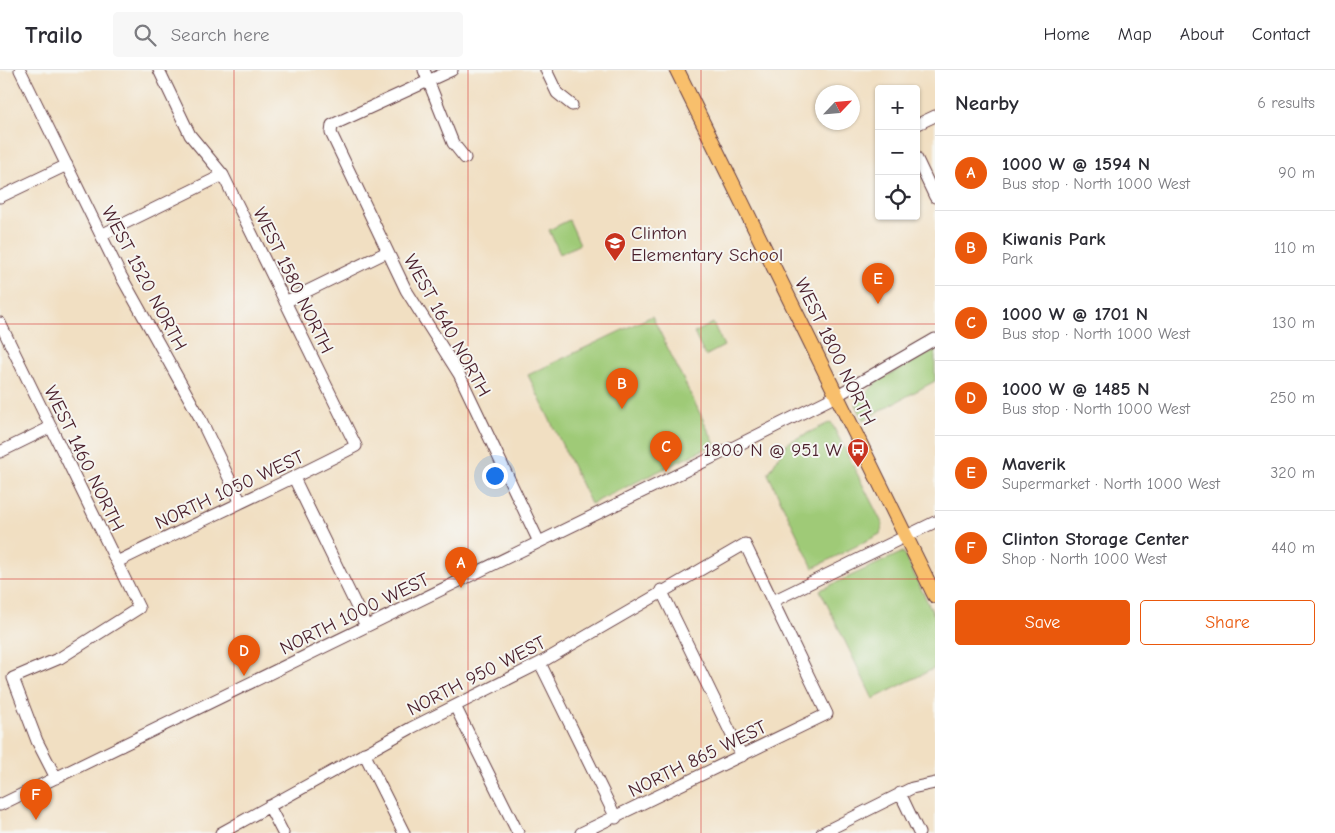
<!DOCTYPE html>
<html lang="en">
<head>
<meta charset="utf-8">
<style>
  body { margin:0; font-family:"Comic Neue",sans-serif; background:#f7f7f7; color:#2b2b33 }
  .controls { position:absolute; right:15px; top:15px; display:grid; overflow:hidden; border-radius:5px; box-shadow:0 1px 4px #0004 }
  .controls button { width:45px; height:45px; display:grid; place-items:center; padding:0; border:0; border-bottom:1px solid #e1e1e2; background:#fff; color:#2b2b33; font:25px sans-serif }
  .compass { position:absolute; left:815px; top:15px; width:45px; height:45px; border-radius:50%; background:#fff; box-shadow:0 1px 4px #0004; rotate:64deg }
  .you { position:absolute; left:494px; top:405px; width:18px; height:18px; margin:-12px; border:4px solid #fff; border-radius:50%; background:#1a73e8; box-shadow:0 0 0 8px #1a73e833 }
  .badge { display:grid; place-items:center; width:32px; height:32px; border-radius:50%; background:#ea580c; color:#fff; font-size:16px; font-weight:700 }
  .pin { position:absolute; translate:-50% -41px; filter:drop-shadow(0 1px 2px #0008) }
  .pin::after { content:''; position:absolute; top:26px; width:18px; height:15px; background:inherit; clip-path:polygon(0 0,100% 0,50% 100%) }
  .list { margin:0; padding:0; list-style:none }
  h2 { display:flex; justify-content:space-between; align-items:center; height:65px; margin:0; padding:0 20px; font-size:21px }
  h2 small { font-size:16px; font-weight:400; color:#7c7c81 }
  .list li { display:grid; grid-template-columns:32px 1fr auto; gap:15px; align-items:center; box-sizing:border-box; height:75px; padding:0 20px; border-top:1px solid #e1e1e2 }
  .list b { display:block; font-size:19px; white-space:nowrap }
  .list p { margin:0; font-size:16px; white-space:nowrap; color:#7c7c81 }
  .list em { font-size:16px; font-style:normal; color:#7c7c81 }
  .actions { display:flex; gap:10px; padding:15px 20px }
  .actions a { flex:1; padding:11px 0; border:1px solid #ea580c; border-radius:5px; text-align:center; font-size:18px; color:#ea580c }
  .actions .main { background:#ea580c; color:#fff }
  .icon { flex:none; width:28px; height:28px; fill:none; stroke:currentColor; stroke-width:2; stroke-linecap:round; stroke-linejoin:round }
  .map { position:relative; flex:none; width:935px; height:763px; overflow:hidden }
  header { display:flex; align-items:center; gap:30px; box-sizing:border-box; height:70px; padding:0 25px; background:#fff; border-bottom:1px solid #e1e1e2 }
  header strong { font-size:24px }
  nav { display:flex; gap:28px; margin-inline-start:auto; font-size:18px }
  .search { width:350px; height:45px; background:#f7f7f7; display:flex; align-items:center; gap:12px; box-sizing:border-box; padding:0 18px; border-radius:5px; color:#7c7c81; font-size:19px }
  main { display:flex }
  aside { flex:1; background:#fff }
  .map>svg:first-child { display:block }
  .green { fill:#9fca77; stroke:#747451 }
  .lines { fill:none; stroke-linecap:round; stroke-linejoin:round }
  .minor-casing { stroke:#633c42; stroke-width:13 }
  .major-casing { stroke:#633c42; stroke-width:16 }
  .minor { stroke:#fff; stroke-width:11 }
  .major { stroke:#f8bf6c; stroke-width:14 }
  .grid { fill:none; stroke:#d62828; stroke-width:1; stroke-opacity:0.55 }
  .labels { text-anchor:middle; stroke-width:4; stroke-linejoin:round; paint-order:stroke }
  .poi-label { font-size:19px; fill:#4a1f2b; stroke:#f6f6f2; text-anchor:start }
  .street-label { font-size:19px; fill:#4a1f2b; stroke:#f6f6f2 }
</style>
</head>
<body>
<header>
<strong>Trailo</strong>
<div class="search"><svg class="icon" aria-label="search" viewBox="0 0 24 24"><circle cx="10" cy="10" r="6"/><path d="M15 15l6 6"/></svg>Search here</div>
<nav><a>Home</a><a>Map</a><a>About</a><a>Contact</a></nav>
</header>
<main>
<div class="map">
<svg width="935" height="763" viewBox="0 0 935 763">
  <rect width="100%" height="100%" fill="#f6f6f2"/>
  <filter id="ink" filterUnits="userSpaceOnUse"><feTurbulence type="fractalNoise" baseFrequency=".02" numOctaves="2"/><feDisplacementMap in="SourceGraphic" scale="10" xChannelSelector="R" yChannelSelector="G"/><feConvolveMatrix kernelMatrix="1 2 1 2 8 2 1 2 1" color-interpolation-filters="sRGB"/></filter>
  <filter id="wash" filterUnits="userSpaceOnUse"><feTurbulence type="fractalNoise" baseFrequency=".0096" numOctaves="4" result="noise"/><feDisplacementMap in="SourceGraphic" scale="20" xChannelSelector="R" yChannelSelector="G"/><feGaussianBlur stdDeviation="1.12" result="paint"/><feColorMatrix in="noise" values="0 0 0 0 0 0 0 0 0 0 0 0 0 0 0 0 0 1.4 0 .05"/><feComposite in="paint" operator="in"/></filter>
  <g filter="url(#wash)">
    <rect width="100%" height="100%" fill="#f1dfc2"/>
    <path class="green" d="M569,150L580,174L560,184L549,160Z
      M652,246L715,374L591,434L528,305Z
      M713,253L724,276L705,286L694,263Z
      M935,280V311L863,350L856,334L878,311Z
      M831,352L883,455L880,464L813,498L768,404L787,373Z
      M903,482L935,547V598L873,629L820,520Z"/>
  </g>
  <g filter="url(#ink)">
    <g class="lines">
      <g class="minor-casing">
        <path id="minor" d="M20,0L121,206L199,346L240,431
          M424,0L453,73L465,88
          M452,0L332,55L331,63L406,220L459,304L539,472
          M546,0L557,23L572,35
          M916,55L935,46
          M916,87L935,127
          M0,127L67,95
          M101,165L223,105
          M285,232L387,182
          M0,253L139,538L60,588L13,608L37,671L56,708
          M0,382L51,357
          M294,408L366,556
          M117,492C196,453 277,417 356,376L223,105L190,65L159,0
          M661,520L742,686
          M773,531L935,452
          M540,593L616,748
          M455,636L518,763
          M364,683L404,763
          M900,723L919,763
          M0,735L736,376L836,326L935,269
          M269,736L283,763
          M221,763L411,658L540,593L745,474L827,644L581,763
          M822,763L912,718L935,713"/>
      </g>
      <g class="major-casing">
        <path id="major" d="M677,0L935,526"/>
      </g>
      <use href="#minor" class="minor"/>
      <use href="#major" class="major"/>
    </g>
  </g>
  <path class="grid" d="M234,0V763M468,0V763M701,0V763M0,254H935M0,509H935"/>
  <defs>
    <g id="school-pin" transform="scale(1.125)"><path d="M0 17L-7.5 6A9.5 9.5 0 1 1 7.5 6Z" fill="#c8321e" stroke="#f6f6f2"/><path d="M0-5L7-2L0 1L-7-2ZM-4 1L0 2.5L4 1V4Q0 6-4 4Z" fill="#fff"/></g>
    <g id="bus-pin" transform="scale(1.125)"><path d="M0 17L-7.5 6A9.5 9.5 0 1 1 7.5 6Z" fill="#c8321e" stroke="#f6f6f2"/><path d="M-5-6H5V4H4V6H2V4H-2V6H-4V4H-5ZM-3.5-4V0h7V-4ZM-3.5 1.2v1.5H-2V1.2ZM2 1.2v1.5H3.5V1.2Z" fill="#fff"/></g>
  </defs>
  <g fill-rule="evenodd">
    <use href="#school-pin" x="615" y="173"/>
    <use href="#bus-pin" x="858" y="379"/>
  </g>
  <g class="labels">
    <g class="poi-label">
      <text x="631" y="169">Clinton<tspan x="631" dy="22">Elementary School</tspan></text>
      <text x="842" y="386" text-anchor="end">1800 N @ 951 W</text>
    </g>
    <g class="street-label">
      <text transform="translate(145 208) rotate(62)" y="7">WEST 1520 NORTH</text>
      <text transform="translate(294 210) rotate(64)" y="7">WEST 1580 NORTH</text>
      <text transform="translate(448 255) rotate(61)" y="7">WEST 1640 NORTH</text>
      <text transform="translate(836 281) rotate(64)" y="7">WEST 1800 NORTH</text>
      <text transform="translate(85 388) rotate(64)" y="7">WEST 1460 NORTH</text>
      <text transform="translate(229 419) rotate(-25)" y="7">NORTH 1050 WEST</text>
      <text transform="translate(354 543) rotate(-26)" y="7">NORTH 1000 WEST</text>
      <text transform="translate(476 605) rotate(-27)" y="7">NORTH 950 WEST</text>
      <text transform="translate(697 688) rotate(-26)" y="7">NORTH 865 WEST</text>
    </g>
  </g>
</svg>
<div class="controls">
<button>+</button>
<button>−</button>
<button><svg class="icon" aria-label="locate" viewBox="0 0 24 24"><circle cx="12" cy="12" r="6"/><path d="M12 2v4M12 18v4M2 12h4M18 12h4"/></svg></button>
</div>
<svg class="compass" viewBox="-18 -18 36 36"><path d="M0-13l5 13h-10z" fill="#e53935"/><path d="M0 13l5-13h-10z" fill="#7c7c81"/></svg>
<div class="you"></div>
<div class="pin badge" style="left:461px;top:518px">A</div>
<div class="pin badge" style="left:622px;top:339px">B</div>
<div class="pin badge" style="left:666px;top:402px">C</div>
<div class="pin badge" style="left:244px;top:606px">D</div>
<div class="pin badge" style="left:878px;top:234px">E</div>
<div class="pin badge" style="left:36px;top:750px">F</div>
</div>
<aside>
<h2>Nearby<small>6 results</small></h2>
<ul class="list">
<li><span class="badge">A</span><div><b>1000 W @ 1594 N</b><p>Bus stop · North 1000 West</p></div><em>90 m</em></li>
<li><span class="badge">B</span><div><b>Kiwanis Park</b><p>Park</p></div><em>110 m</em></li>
<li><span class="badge">C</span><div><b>1000 W @ 1701 N</b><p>Bus stop · North 1000 West</p></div><em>130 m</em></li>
<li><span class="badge">D</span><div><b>1000 W @ 1485 N</b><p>Bus stop · North 1000 West</p></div><em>250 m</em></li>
<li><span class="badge">E</span><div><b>Maverik</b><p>Supermarket · North 1000 West</p></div><em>320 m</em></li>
<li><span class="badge">F</span><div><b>Clinton Storage Center</b><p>Shop · North 1000 West</p></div><em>440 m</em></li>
</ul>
<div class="actions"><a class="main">Save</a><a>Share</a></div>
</aside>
</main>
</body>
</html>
